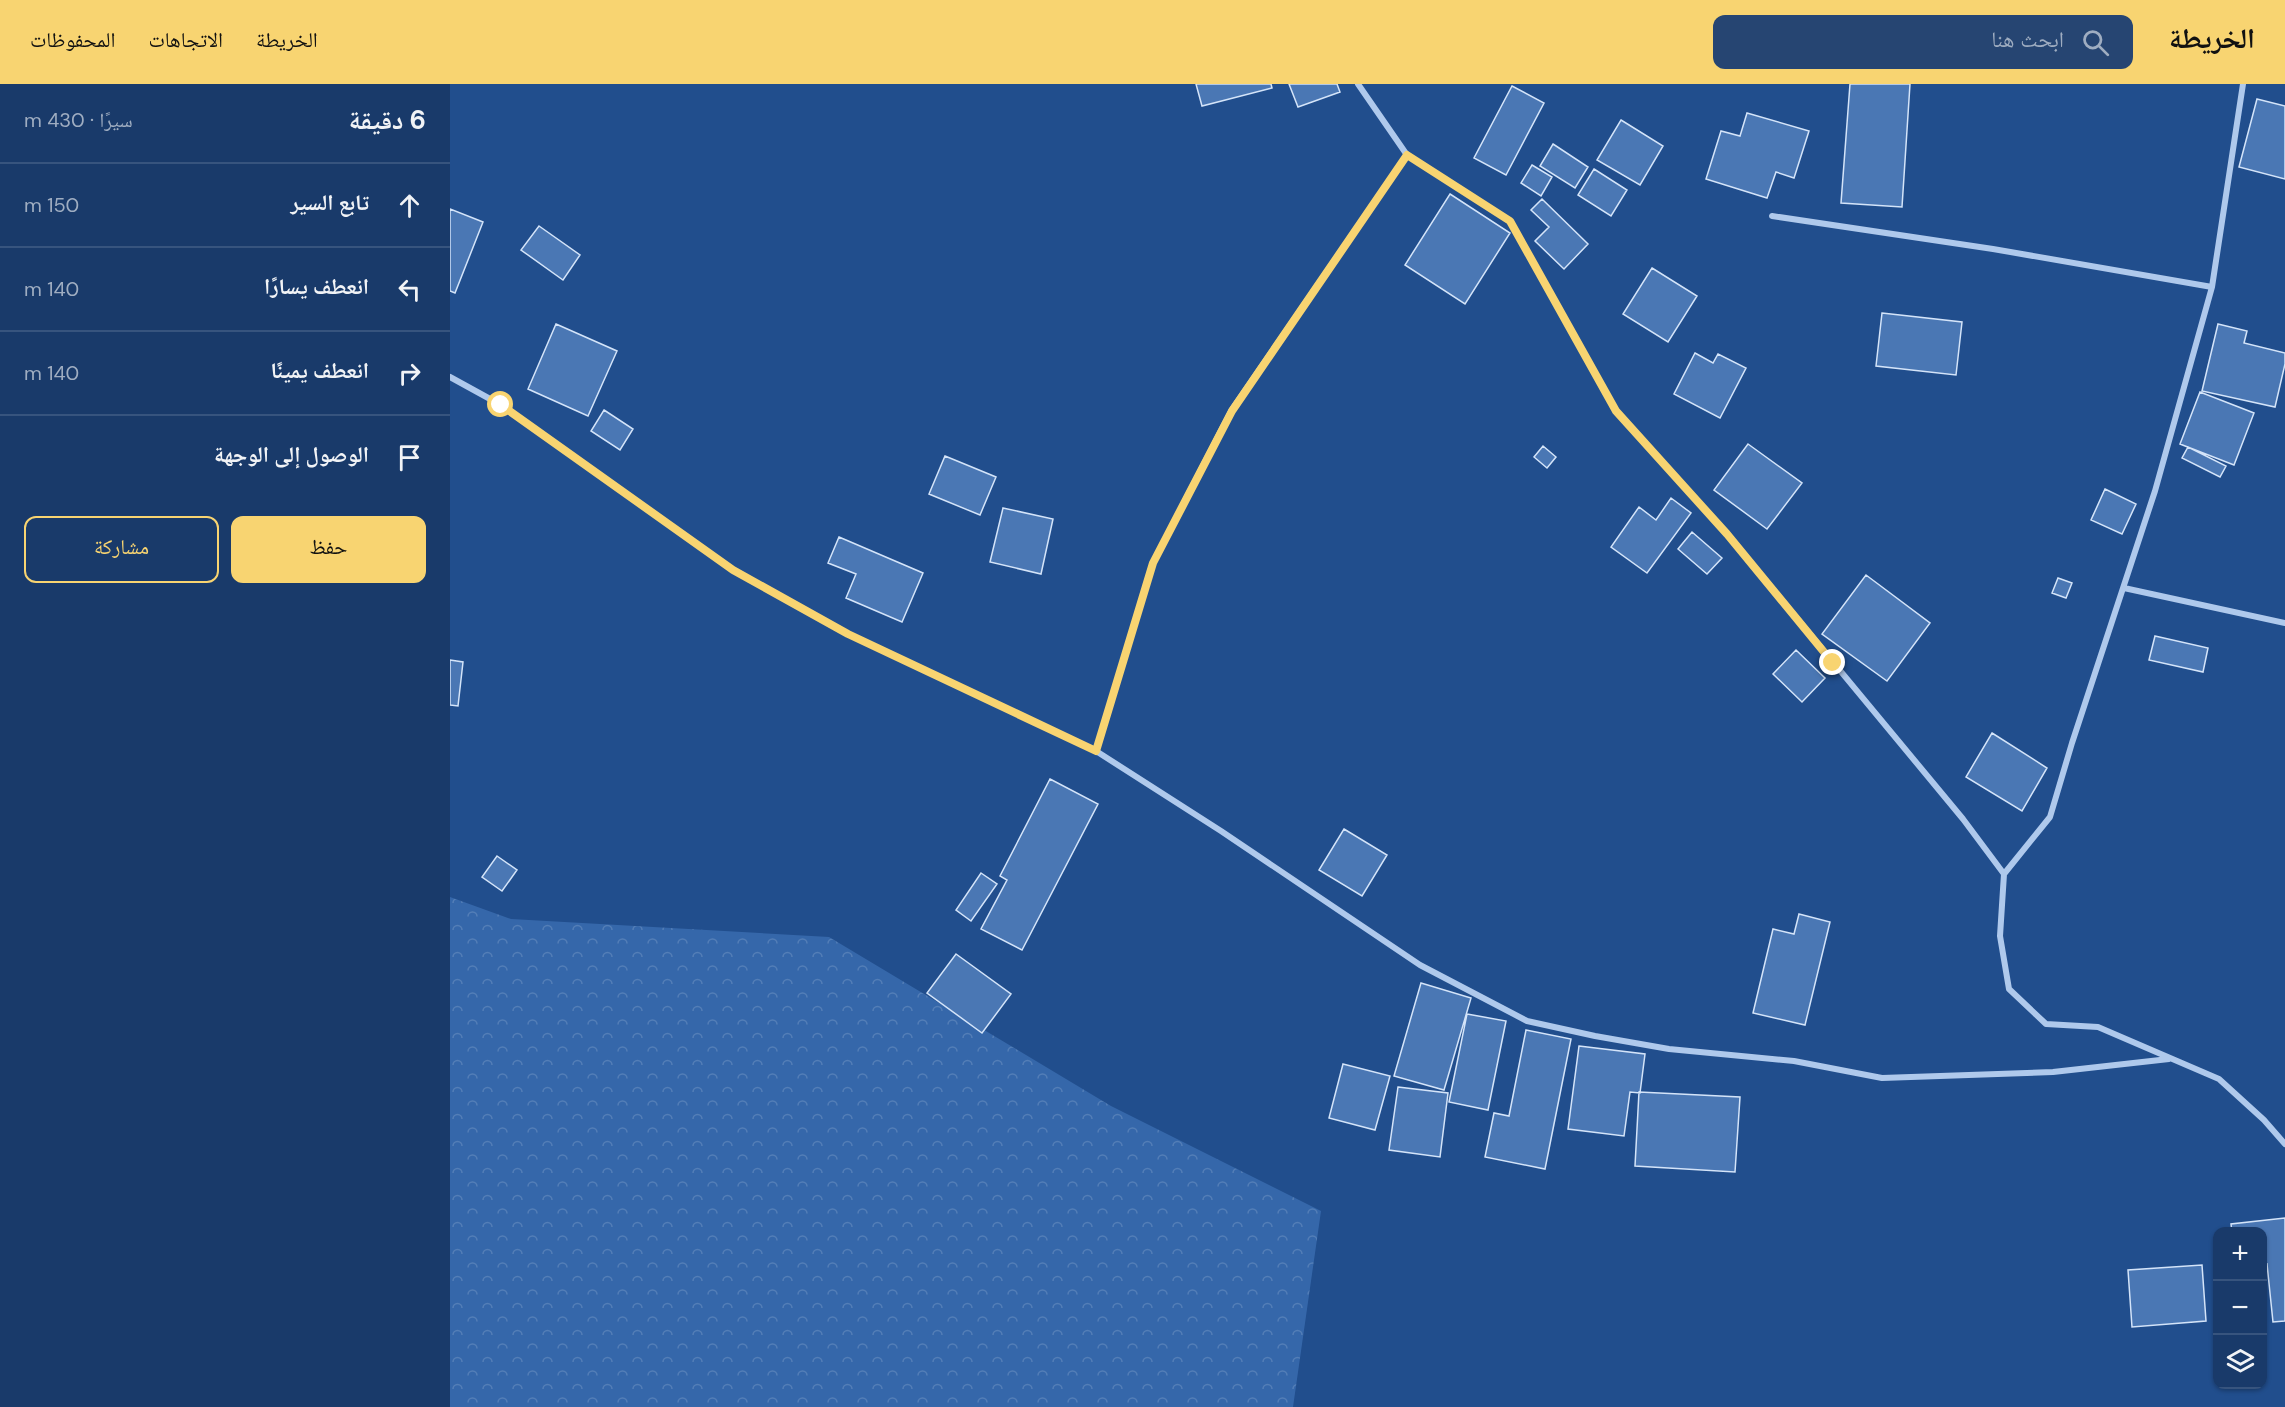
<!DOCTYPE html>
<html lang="ar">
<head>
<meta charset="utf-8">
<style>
  body { margin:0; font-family:"DM Sans","Noto Naskh Arabic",sans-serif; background:#264572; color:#f1f3f6; direction:rtl }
  .controls { position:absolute; right:18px; bottom:18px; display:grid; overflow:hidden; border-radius:12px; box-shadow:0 2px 4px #0004 }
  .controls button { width:54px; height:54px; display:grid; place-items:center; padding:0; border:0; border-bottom:2px solid #37547e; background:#193a6a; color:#f1f3f6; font:30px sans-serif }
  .stop { position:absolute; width:18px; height:18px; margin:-14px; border:4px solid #f8d471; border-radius:50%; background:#fff }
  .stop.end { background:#f8d471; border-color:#fff; box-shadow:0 2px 6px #0008 }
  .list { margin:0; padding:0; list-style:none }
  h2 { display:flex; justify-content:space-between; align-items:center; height:78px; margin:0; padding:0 24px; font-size:26px }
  h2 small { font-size:20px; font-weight:400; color:#9fadc1 }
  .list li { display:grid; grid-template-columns:39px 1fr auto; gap:18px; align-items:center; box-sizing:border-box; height:84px; padding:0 24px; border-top:2px solid #37547e }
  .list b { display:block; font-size:22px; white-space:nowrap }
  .list em { font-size:20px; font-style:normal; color:#9fadc1 }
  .actions { display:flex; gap:12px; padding:18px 24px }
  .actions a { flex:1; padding:14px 0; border:2px solid #f8d471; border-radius:12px; text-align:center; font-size:21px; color:#f8d471 }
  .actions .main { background:#f8d471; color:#111 }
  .icon { flex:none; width:33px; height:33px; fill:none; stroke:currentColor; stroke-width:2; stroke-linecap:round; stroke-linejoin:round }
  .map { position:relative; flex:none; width:1835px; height:1323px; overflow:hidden; direction:ltr }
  header { display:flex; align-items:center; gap:36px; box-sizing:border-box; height:84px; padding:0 30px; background:#f8d471; color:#111 }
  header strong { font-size:28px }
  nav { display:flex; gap:33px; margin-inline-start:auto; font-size:21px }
  .search { width:420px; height:54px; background:#264572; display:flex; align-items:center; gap:15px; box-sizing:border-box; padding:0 21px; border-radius:12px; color:#9fadc1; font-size:22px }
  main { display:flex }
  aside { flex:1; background:#193a6a }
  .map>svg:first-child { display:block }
  .forest { fill:url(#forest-crowns) }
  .building { fill:#4a77b4; stroke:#d4e4f9; stroke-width:1.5 }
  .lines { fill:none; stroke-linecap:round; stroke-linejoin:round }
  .street { stroke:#afc9ec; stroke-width:6 }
  .route { stroke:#f8d471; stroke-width:8 }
</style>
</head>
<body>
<header>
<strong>الخريطة</strong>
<div class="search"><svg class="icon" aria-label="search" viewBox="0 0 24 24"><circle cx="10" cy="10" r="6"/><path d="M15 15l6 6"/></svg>ابحث هنا</div>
<nav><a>الخريطة</a><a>الاتجاهات</a><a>المحفوظات</a></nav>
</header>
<main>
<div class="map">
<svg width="1835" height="1323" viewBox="0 0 1835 1323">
  <defs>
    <pattern id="forest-crowns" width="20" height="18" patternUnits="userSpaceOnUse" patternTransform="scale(1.5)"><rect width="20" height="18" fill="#3567aa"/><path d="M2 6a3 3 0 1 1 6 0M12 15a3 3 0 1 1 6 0" fill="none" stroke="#537eb7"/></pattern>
  </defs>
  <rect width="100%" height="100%" fill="#214e8d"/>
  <path class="forest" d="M0,813L61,835L379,853L661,1022L871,1127L843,1323H0Z"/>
  <path class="building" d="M746,0H821L822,4L752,22Z
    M839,0H887L890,8L848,23Z
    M1400,0H1460L1452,123L1391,119Z
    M1062,2L1094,19L1056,91L1024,74Z
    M1807,15L1835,22V95L1789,83Z
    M1297,29L1359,47L1344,94L1326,88L1317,114L1256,95L1271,47L1290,52Z
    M1171,36L1213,62L1190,101L1147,76Z
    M1103,60L1138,83L1125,104L1090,82Z
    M1082,81L1102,93L1091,112L1071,99Z
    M1144,85L1177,106L1161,132L1128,111Z
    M1000,110L1060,149L1015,220L955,181Z
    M1092,115L1138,160L1114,185L1085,157L1099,143L1081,126Z
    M0,125L33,138L5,209L0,207Z
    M89,142L130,171L113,196L71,166Z
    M1202,184L1247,212L1218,258L1173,230Z
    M1432,229L1512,238L1506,291L1426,282Z
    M106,240L167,267L138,332L78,305Z
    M1768,240L1797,247L1794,259L1835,269V280L1825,323L1752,307Z
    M1245,269L1263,279L1268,270L1296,284L1270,334L1224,310Z
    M1750,308L1804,329L1784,381L1730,360Z
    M154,326L183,345L170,366L141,347Z
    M1298,360L1352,399L1317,445L1264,406Z
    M1093,362L1106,373L1097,384L1084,373Z
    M1738,363L1776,382L1770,393L1732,374Z
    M495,372L546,393L530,431L479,410Z
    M1655,405L1686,420L1672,450L1641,436Z
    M1221,414L1241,429L1197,489L1161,463L1189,423L1206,436Z
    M553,424L603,435L591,490L540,478Z
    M1242,448L1272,474L1257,490L1228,465Z
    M389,453L473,489L452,538L396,514L406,490L378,479Z
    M1416,491L1480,539L1437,597L1372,550Z
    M1608,494L1622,499L1616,514L1602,509Z
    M1705,552L1758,564L1753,588L1699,576Z
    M1346,566L1375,594L1352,618L1323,590Z
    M0,576L13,578L8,622L0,621Z
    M1542,649L1597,684L1572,727L1516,693Z
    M600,695L648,720L572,866L531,845L557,796L550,792Z
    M894,745L937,771L912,812L869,786Z
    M47,772L67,786L52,807L32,793Z
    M531,789L547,800L521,837L506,826Z
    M1349,830L1380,838L1355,941L1303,929L1323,845L1344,850Z
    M506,870L561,910L532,949L477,909Z
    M971,899L1021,914L994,1006L944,992Z
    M1017,930L1056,937L1038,1026L999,1018Z
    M1076,946L1121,955L1095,1085L1035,1073L1044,1029L1059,1032Z
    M1129,962L1195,970L1190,1009L1180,1008L1174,1052L1118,1045Z
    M893,980L940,992L925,1046L879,1034Z
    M948,1003L998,1009L990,1073L939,1066Z
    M1189,1008L1290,1013L1285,1088L1185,1082Z
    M1835,1134V1237L1823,1238L1817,1180L1812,1181V1148H1782L1781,1140Z
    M1752,1181L1756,1237L1682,1243L1678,1186Z"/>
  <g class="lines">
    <path class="street" d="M908,0L957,71L1060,137L1166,327L1277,450L1513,735L1554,790
      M1793,0L1762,203L1705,407L1622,659L1600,733L1554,790L1550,852L1559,905L1596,940L1648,943L1769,995L1814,1036L1835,1060
      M1322,132L1543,165L1762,203
      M0,293L51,321L283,486L398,550L646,667L771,747L970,881L1077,937L1145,952L1219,965L1344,977L1432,994L1603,988L1719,975
      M1674,504L1835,539
      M646,667L703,479L781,327L957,71"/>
  </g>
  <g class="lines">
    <path class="route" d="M51,321L283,486L398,550L646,667L703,479L782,327L957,71L1060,137L1166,327L1277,450L1383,579"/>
  </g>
</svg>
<div class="controls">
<button>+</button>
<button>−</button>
<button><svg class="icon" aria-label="layers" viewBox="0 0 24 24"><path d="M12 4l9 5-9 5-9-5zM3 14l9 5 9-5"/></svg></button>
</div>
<div class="stop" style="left:51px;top:321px"></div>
<div class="stop end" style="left:1383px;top:579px"></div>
</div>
<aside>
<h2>6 دقيقة<small>سيرًا · 430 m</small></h2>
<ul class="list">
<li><svg class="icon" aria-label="ahead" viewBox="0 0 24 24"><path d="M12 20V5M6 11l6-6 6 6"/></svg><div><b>تابع السير</b></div><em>150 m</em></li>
<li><svg class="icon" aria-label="left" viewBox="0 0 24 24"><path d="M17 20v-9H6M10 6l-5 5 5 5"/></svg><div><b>انعطف يسارًا</b></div><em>140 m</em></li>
<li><svg class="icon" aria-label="right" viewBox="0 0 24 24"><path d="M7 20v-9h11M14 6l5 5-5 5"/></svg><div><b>انعطف يمينًا</b></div><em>140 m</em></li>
<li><svg class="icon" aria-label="arrive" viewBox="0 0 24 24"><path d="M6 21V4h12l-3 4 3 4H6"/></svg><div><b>الوصول إلى الوجهة</b></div></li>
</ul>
<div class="actions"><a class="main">حفظ</a><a>مشاركة</a></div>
</aside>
</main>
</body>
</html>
